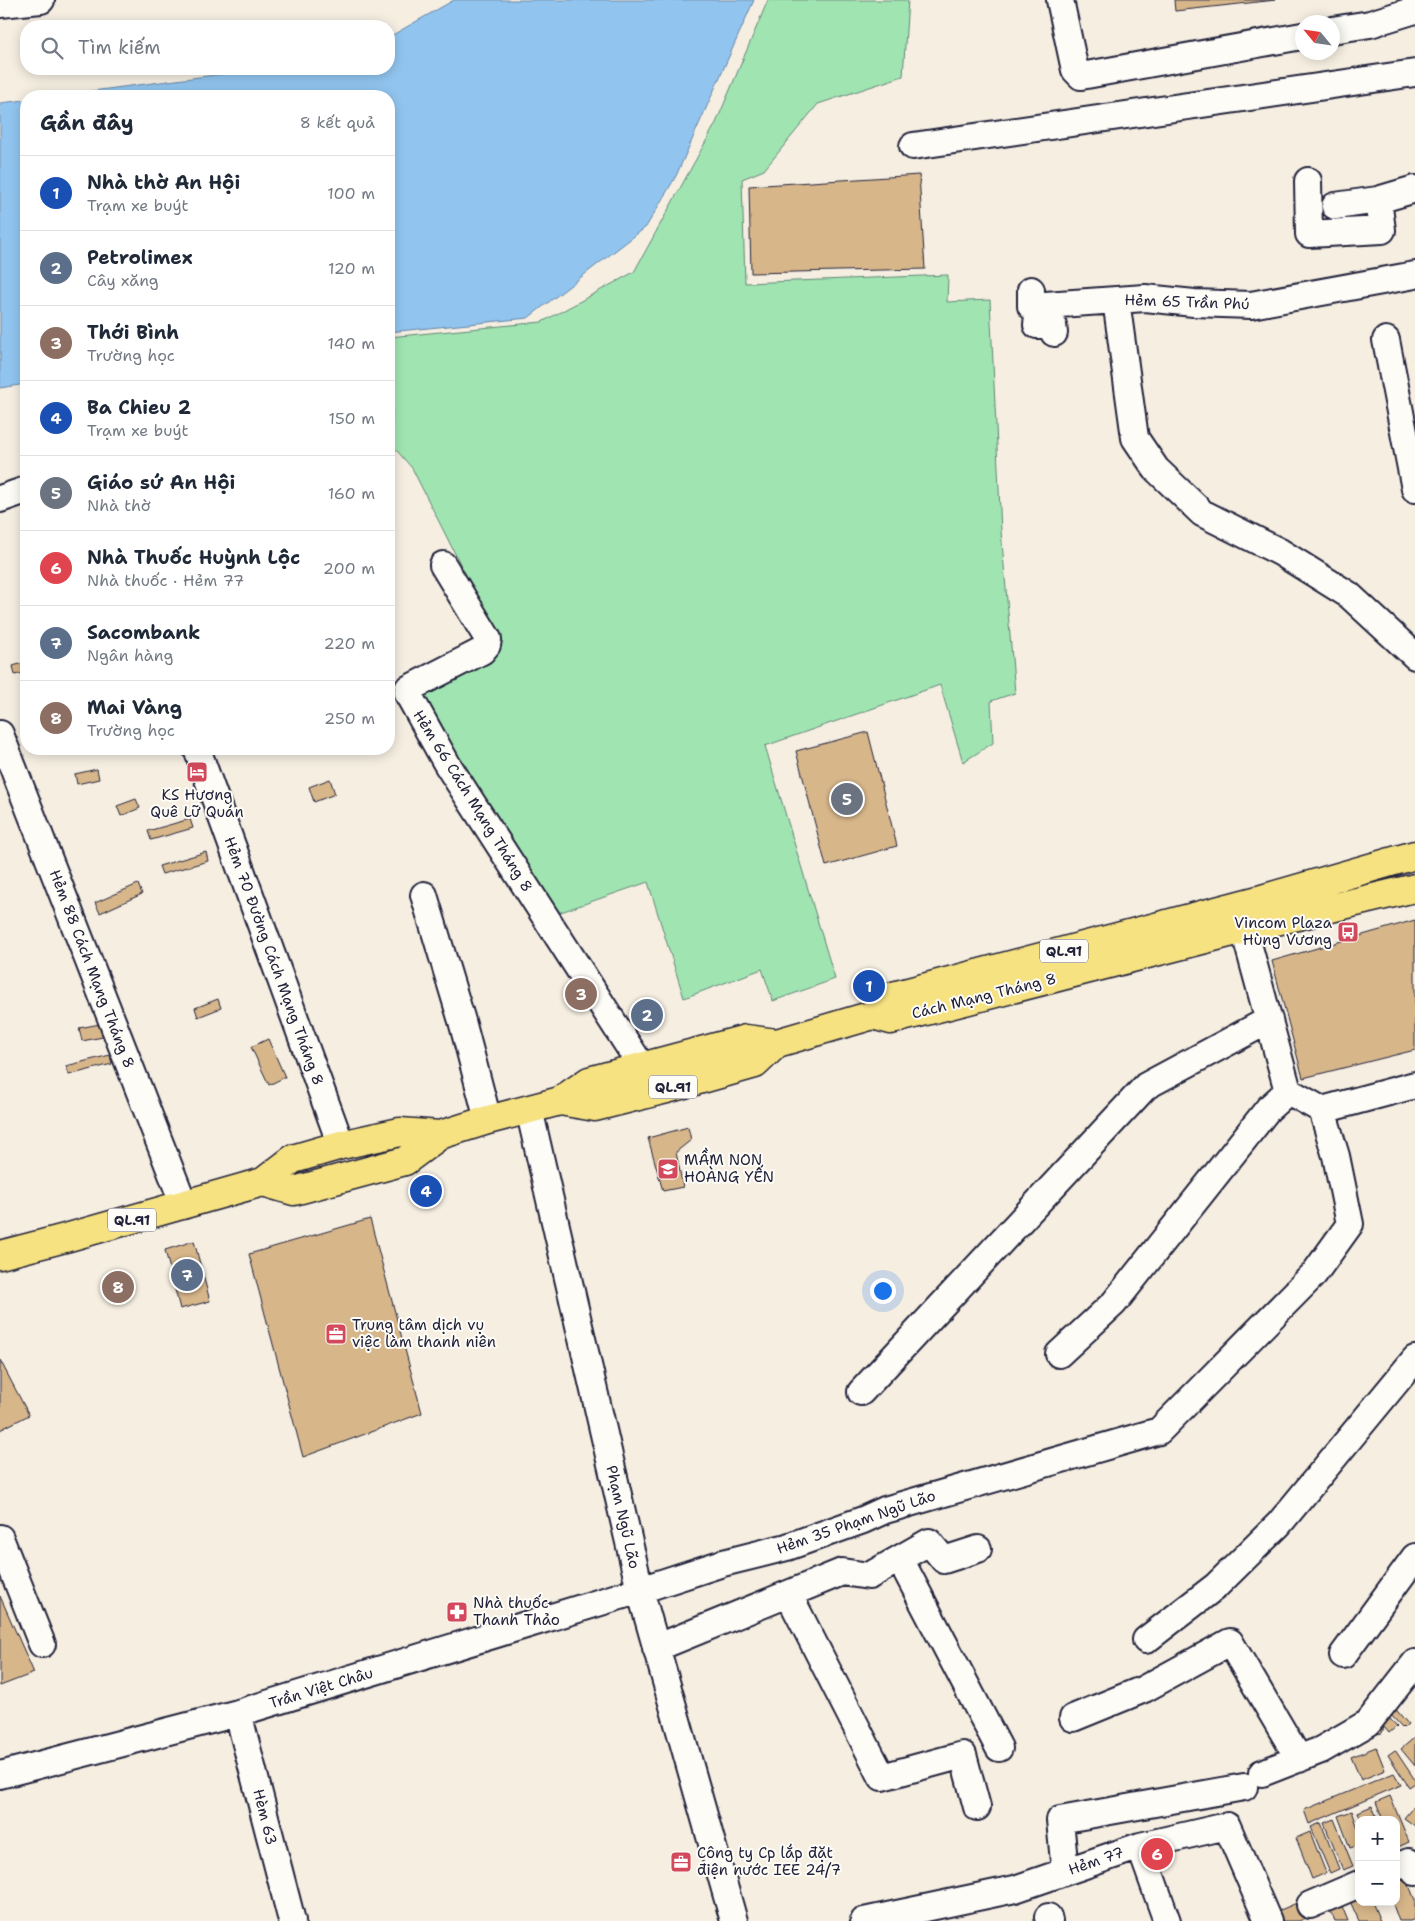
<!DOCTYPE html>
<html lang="vi">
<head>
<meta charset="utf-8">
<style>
  body { margin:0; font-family:"Shantell Sans",sans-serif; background:#f6f6f7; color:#1f2937 }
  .controls { position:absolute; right:15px; bottom:15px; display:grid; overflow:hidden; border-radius:10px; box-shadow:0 2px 12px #0003 }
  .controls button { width:45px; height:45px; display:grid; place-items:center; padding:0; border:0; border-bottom:1px solid #e0e1e3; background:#fff; color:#1f2937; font:25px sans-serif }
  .compass { position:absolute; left:1295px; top:15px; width:45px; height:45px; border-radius:50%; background:#fff; box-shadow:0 2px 12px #0003; rotate:299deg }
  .you { position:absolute; left:882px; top:1290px; width:18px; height:18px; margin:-12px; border:4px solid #fff; border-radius:50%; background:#1a73e8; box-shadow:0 0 0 8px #1a73e833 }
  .badge { display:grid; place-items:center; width:32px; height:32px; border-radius:50%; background:#d1495b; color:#fff; font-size:16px; font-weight:700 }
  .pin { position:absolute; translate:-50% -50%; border:2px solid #fff; box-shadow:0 1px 5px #0006 }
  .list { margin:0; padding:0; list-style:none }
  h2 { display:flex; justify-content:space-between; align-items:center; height:65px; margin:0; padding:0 20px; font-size:21px }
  h2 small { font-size:16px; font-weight:400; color:#747a83 }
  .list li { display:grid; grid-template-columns:32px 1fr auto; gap:15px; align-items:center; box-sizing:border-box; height:75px; padding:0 20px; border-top:1px solid #e0e1e3 }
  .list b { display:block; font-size:19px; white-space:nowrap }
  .list p { margin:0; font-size:16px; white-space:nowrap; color:#747a83 }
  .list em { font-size:16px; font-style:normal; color:#747a83 }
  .icon { flex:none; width:28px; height:28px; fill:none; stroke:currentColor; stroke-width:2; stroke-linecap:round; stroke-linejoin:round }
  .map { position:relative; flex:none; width:1415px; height:1921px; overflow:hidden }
  .search { position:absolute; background:#fff; box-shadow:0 2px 12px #0003; left:20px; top:20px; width:375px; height:55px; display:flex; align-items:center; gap:12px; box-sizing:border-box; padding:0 18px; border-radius:20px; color:#747a83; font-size:19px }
  .panel { position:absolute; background:#fff; box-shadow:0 2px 12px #0003; left:20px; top:90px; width:375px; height:665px; border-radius:20px }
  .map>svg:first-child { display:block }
  .green { fill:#a0e5b1; stroke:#618476 }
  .water { fill:#91c5ef; stroke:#6584a7 }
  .building { fill:#d7b68a; stroke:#22223b }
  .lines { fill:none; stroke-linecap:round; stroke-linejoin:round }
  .minor-casing { stroke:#22223b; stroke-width:30 }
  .highway-casing { stroke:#22223b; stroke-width:31 }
  .minor { stroke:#fdfcf7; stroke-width:26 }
  .highway { stroke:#f6e281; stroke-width:28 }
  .labels { text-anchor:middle; stroke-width:4; stroke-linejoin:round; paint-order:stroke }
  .shield { fill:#fdfcf7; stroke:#646373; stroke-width:1 }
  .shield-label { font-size:14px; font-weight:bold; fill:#22223b }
  .street-label { font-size:15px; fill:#22223b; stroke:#fdfcf7 }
  .poi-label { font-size:15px; fill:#22223b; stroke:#fdfcf7; text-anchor:start }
</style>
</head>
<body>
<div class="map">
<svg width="1415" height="1921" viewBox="0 0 1415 1921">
  <rect width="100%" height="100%" fill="#f5eee1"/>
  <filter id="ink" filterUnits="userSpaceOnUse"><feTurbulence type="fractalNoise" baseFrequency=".02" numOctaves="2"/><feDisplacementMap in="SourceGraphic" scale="10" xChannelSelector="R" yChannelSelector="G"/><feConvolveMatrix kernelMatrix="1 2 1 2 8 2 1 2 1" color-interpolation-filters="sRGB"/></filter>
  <g filter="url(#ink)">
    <path class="green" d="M768,0H908L903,76L818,104L764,170L742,179L745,283L948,275L947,302L990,300L1001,531L1015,693L991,701L993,743L963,762L940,685L765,746L835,979L773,1001L762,969L684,998L648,882L555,914L419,694L500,643L412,468L391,444L392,408H389V337L542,322L634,272L716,123Z"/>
    <path class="water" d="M454,0H754L676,176L646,227L528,318L389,332V96H54L260,69H389V37Z
      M26,100V384L0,388V103Z"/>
    <path class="building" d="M1174,0H1276L1175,11Z
      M919,175L925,269L751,273L749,186Z
      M26,662V672L15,675L13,666Z
      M868,732L897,846L826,866L796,751Z
      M97,769L99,779L77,784L75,774Z
      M330,779L335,794L314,802L309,787Z
      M136,799L140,808L121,816L117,806Z
      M190,819L193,828L151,840L148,831Z
      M206,852L208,861L162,874L159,866Z
      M138,884L142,894L100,913L95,903Z
      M1415,920V1050L1303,1078L1272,961Z
      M218,999L221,1008L198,1017L195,1008Z
      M100,1024L103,1037L82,1041L79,1028Z
      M268,1039L285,1077L269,1085L251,1047Z
      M110,1055L112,1064L69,1075L66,1066Z
      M688,1127L691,1140L676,1152L683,1187L663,1191L648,1138Z
      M370,1219L422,1413L303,1457L249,1254Z
      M194,1241L210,1301L180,1309L165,1250Z
      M0,1360L29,1415L0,1430Z
      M0,1596L34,1673L0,1686Z
      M1393,1706L1408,1724L1403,1728L1387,1711Z
      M1384,1713L1397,1726L1389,1733L1384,1727L1382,1733L1367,1736Z
      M1414,1738L1415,1739V1766L1401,1749Z
      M1376,1747L1385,1770L1361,1780L1351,1757Z
      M1395,1750L1415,1780V1783L1409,1787L1388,1755Z
      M1394,1773L1401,1785L1309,1824L1304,1810Z
      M1390,1796L1409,1842L1396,1848V1820H1383L1376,1802Z
      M1372,1806L1378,1820H1361L1358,1812Z
      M1414,1806L1415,1807V1826L1404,1818Z
      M1352,1811L1359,1831V1845L1350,1848L1338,1816Z
      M1334,1819L1353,1866L1343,1870L1324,1823Z
      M1321,1823L1339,1869L1330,1873L1311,1827Z
      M1310,1832L1326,1873L1312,1879L1296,1838Z
      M1402,1868L1415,1900V1919L1410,1921H1399L1392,1902H1396V1870Z
      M1359,1881V1902H1372L1380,1921H1359L1344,1888Z
      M1337,1894L1348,1921H1335L1325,1898Z
      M1299,1902L1306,1918L1299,1921H1274L1271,1914Z"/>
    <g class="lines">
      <g class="minor-casing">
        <path id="minor" d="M1060,0L1075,70L1081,76L1302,36
          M0,4L41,0
          M1332,30L1370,24L1415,10
          M913,146L1415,73
          M1308,181L1309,234L1382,230L1378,200L1415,189
          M1335,206L1378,200
          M1031,290V306L1145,298L1194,303L1251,305L1415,275
          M1116,300L1135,438L1156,469L1202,513L1280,552L1349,595L1415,656
          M1039,305L1037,325H1053L1054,333
          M1386,340L1415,489
          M0,499L26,490
          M443,565L488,639L487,645L482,651L408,689V694L447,764L642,1067
          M0,734L184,1205
          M197,749L341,1145
          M424,895L462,1021L488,1120
          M529,1109L640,1590L734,1921
          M1322,1110L1415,1085
          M1059,1354L1114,1303L1268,1109L1288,1091
          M861,1392L1146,1086L1269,1020
          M0,1538L42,1644
          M900,1559L999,1748
          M789,1595L882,1777L963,1755L977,1807
          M1146,1640L1216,1586L1279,1524L1415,1359
          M656,1648L842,1572L869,1576L929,1542L944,1560L978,1549
          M1343,1655L1415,1557
          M238,1713L292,1921
          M1073,1718L1144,1689L1230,1642L1299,1759
          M1262,1773L1321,1750L1368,1723L1415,1663
          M0,1775L238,1713L640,1590L723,1563L787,1547L863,1520L885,1510L1159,1431L1314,1274L1350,1224L1336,1156L1322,1110L1288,1091L1244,929
          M1140,1846L1167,1921
          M1396,1867L1409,1862L1415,1872
          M1065,1872L1060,1820L1244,1787
          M1310,1905L1359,1884
          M1048,1917L1049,1921
          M864,1921L1015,1889L1140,1846L1227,1826L1268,1921"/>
      </g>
      <g class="highway-casing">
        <path id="highway" d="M873,1015L889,997L1262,899L1415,855
          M560,1101L595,1107L663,1090L755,1064L777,1043
          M263,1182L294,1191L405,1161L440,1135L488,1120L560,1101L589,1081L746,1039L777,1043L873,1015L891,1020L1264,924L1415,888
          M0,1255L69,1237L263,1182L293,1159L341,1145L400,1132L440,1135"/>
      </g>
      <use href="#minor" class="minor"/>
      <use href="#highway" class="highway"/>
    </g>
  </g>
  <defs>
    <g id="hotel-square" transform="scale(1.125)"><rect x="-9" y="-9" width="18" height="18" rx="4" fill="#d1495b" stroke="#fdfcf7"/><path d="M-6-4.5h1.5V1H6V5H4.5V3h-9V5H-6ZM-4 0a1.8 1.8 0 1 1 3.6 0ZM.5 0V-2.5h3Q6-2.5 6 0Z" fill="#fff"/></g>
    <g id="bus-square" transform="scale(1.125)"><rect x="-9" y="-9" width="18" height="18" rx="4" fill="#d1495b" stroke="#fdfcf7"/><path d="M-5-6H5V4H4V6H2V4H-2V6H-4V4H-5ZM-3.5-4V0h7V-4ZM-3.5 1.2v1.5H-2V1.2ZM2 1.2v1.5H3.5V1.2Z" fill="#fff"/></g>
    <g id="school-square" transform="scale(1.125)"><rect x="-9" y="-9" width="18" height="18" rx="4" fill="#d1495b" stroke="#fdfcf7"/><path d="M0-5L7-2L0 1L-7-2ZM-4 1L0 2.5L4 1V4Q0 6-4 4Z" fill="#fff"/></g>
    <g id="office-square" transform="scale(1.125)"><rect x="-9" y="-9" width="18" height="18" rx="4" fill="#d1495b" stroke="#fdfcf7"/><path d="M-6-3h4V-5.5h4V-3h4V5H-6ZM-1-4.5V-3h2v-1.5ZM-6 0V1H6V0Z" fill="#fff"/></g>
    <g id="pharmacy-square" transform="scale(1.125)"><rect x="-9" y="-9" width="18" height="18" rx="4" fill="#d1495b" stroke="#fdfcf7"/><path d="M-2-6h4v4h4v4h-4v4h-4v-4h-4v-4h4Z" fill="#fff"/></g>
  </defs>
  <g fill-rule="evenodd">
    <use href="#hotel-square" x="197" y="772"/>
    <use href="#bus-square" x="1348" y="932"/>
    <use href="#school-square" x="668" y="1169"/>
    <use href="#office-square" x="336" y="1334"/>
    <use href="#pharmacy-square" x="457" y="1612"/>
    <use href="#office-square" x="681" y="1862"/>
  </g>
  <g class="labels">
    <g class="shield">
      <rect x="1040" y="939.5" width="48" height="23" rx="4"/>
      <rect x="649" y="1075.5" width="48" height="23" rx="4"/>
      <rect x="108" y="1208.5" width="48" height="23" rx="4"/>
    </g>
    <g class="shield-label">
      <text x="1064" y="956">QL.91</text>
      <text x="673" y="1092">QL.91</text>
      <text x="132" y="1225">QL.91</text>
    </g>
    <g class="street-label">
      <text transform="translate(1187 302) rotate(2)" y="5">Hẻm 65 Trần Phú</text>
      <text transform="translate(473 801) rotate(58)" y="5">Hẻm 66 Cách Mạng Tháng 8</text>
      <text transform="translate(274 961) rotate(70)" y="5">Hẻm 70 Đường Cách Mạng Tháng 8</text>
      <text transform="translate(92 969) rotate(69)" y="5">Hẻm 88 Cách Mạng Tháng 8</text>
      <text transform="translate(984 996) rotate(-14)" y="5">Cách Mạng Tháng 8</text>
      <text transform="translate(623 1517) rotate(77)" y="5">Phạm Ngũ Lão</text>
      <text transform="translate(856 1522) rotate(-19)" y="5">Hẻm 35 Phạm Ngũ Lão</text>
      <text transform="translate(321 1688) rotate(-17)" y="5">Trần Việt Châu</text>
      <text transform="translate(265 1817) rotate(76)" y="5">Hèm 63</text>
      <text transform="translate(1096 1861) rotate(-19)" y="5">Hẻm 77</text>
    </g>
    <g class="poi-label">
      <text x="197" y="800" text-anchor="middle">KS Hương<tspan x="197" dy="17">Quê Lữ Quán</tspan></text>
      <text x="1332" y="928" text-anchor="end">Vincom Plaza<tspan x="1332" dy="17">Hùng Vương</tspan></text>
      <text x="684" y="1165">MẦM NON<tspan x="684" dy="17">HOÀNG YẾN</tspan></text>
      <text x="352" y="1330">Trung tâm dịch vụ<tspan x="352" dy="17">việc làm thanh niên</tspan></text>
      <text x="473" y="1608">Nhà thuốc<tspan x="473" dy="17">Thanh Thảo</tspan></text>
      <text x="697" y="1858">Công ty Cp lắp đặt<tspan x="697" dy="17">điện nước IEE 24/7</tspan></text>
    </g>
  </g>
</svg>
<div class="controls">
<button>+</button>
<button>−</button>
</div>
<svg class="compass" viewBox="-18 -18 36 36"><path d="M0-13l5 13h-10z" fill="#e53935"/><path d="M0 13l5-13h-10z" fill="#747a83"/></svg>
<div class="you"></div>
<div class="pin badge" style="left:869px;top:986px;background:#1a4fb4">1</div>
<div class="pin badge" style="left:647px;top:1015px;background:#5c6f8a">2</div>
<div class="pin badge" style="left:581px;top:994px;background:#8d6e63">3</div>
<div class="pin badge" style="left:426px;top:1191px;background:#1a4fb4">4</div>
<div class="pin badge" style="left:847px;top:799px;background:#6b7280">5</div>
<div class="pin badge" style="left:1157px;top:1854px;background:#e0444e">6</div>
<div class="pin badge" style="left:187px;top:1275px;background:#5c6f8a">7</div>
<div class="pin badge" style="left:118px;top:1287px;background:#8d6e63">8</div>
<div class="search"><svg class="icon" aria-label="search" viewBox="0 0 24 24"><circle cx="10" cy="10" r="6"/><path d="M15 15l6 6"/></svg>Tìm kiếm</div>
<section class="panel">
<h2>Gần đây<small>8 kết quả</small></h2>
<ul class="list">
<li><span class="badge" style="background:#1a4fb4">1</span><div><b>Nhà thờ An Hội</b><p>Trạm xe buýt</p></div><em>100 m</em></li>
<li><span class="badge" style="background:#5c6f8a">2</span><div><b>Petrolimex</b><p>Cây xăng</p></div><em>120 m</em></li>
<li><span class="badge" style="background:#8d6e63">3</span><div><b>Thới Bình</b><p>Trường học</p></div><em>140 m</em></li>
<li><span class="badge" style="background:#1a4fb4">4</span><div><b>Ba Chieu 2</b><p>Trạm xe buýt</p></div><em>150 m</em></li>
<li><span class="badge" style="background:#6b7280">5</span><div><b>Giáo sứ An Hội</b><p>Nhà thờ</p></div><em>160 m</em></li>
<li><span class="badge" style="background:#e0444e">6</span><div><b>Nhà Thuốc Huỳnh Lộc</b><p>Nhà thuốc · Hẻm 77</p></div><em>200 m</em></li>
<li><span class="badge" style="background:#5c6f8a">7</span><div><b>Sacombank</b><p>Ngân hàng</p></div><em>220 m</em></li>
<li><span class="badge" style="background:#8d6e63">8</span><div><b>Mai Vàng</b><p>Trường học</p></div><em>250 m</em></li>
</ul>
</section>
</div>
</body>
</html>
